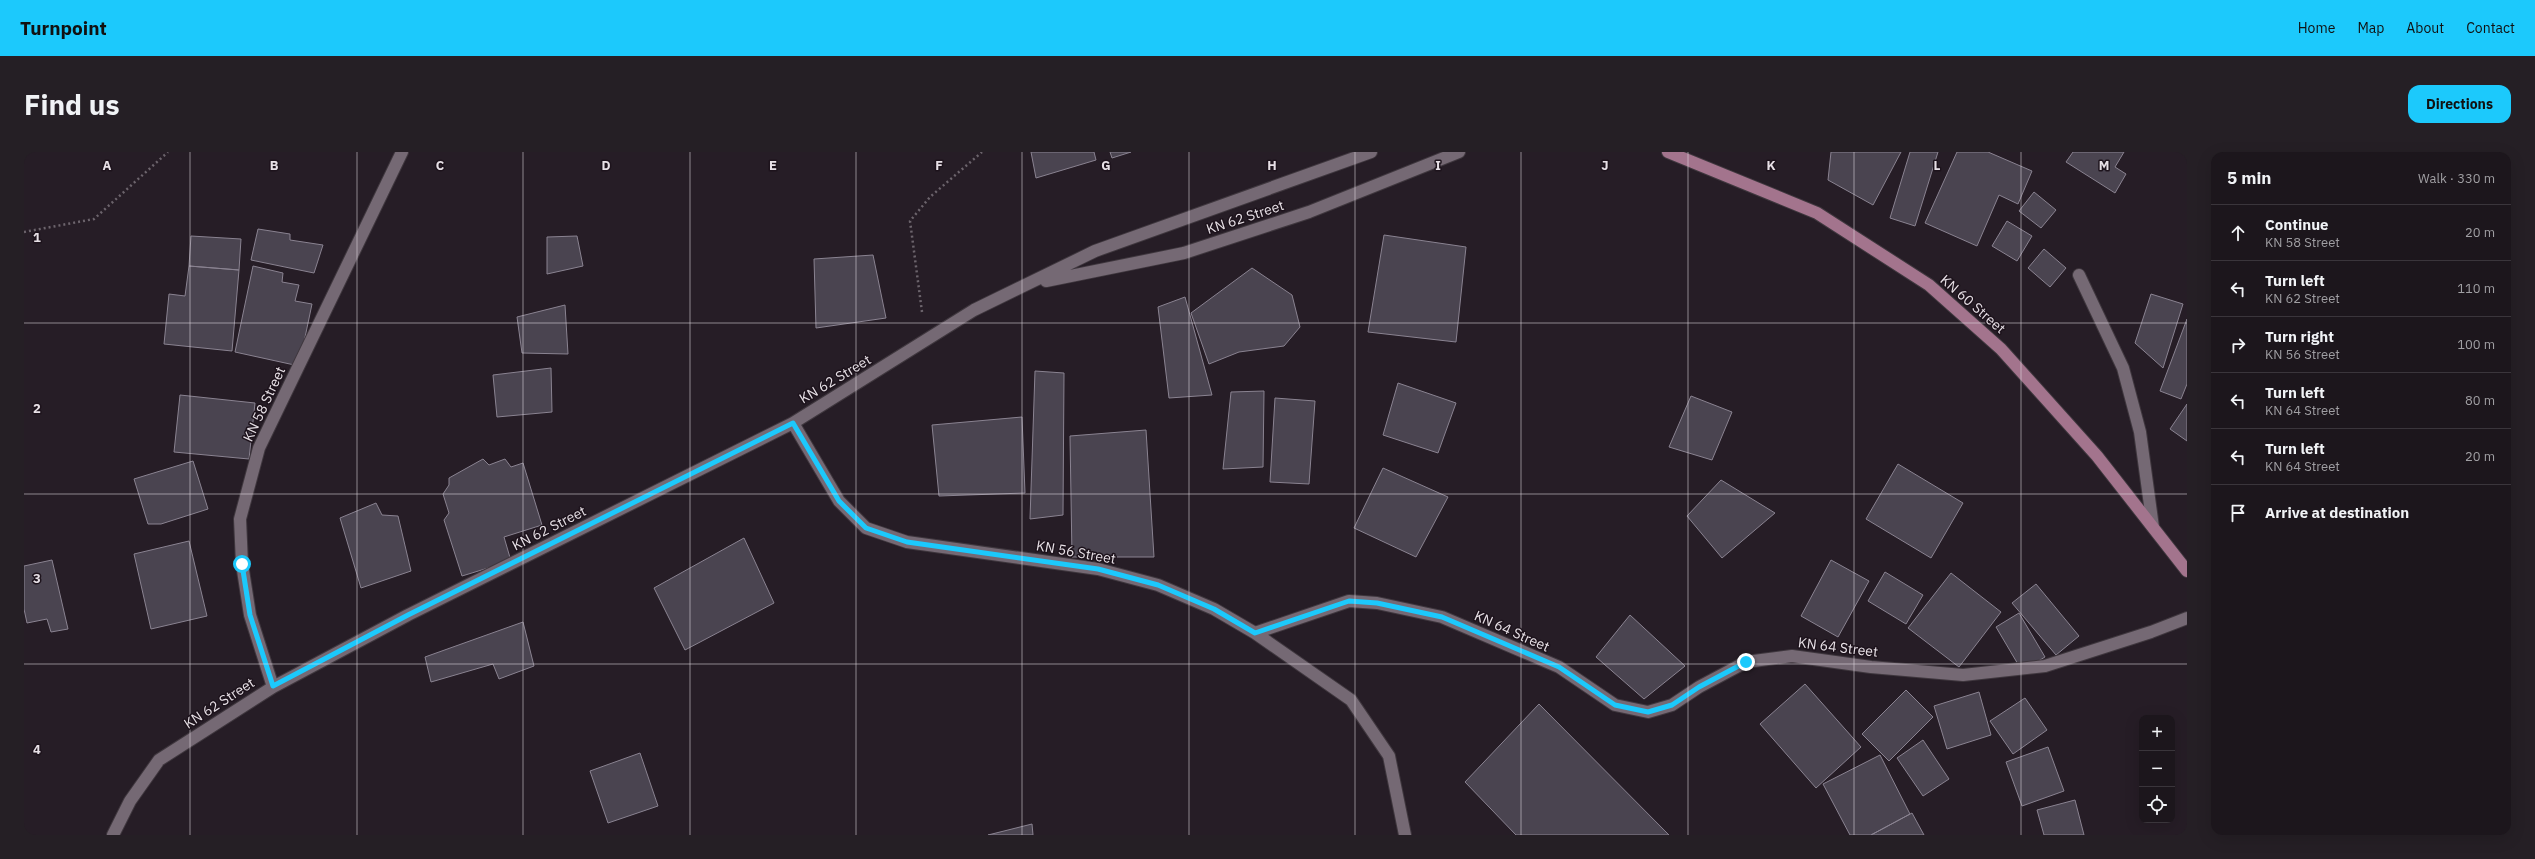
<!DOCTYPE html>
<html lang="en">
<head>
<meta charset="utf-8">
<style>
  body { margin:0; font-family:"IBM Plex Sans",sans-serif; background:#251f25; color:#f1f3f6 }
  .controls { position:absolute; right:12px; bottom:12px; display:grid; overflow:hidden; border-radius:8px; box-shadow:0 4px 16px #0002 }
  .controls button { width:36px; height:36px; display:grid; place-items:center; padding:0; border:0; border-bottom:1px solid #3a353b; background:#1c161c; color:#f1f3f6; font:20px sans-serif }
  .stop { position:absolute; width:12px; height:12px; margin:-9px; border:3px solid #1cc9fc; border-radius:50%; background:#fff }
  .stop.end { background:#1cc9fc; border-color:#fff; box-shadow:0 1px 4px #0008 }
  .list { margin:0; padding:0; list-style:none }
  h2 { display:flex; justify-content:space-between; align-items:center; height:52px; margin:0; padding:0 16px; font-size:17px }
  h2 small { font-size:13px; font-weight:400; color:#a09fa3 }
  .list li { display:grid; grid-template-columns:26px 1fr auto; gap:12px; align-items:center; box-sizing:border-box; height:56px; padding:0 16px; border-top:1px solid #3a353b }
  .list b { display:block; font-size:15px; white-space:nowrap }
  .list p { margin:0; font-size:13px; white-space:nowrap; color:#a09fa3 }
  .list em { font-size:13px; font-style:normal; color:#a09fa3 }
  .icon { flex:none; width:22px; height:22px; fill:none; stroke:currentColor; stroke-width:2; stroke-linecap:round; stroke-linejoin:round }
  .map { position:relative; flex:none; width:2163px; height:683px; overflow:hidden; border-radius:12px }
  header { display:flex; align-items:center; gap:24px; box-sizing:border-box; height:56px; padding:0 20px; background:#1cc9fc; color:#111 }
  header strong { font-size:19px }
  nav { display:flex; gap:22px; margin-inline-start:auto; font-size:14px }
  .intro { display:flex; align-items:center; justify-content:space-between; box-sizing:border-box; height:96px; padding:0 24px }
  h1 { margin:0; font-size:28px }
  .button { padding:10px 18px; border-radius:12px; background:#1cc9fc; color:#111; font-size:14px; font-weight:700 }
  main { display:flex; gap:24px; padding:0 24px }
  aside { flex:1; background:#1c161c; border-radius:12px; box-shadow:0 4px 16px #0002 }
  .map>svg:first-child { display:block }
  .building { fill:#4a4450; stroke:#8a8391 }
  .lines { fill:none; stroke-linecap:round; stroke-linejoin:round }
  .minor-casing { stroke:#3f373e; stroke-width:14 }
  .major-casing { stroke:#3f373e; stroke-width:14 }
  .path { stroke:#6c646c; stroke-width:2.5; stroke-dasharray:2 3; stroke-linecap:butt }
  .minor { stroke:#756974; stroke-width:12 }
  .major { stroke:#a3748d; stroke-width:12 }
  .route { stroke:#1cc9fc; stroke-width:5 }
  .grid { fill:none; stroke:#e7e0e6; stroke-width:1; stroke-opacity:0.55 }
  .labels { text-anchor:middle; stroke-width:3; stroke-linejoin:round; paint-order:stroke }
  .street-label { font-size:14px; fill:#e7e0e6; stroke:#1d131c }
  .grid-label { font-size:13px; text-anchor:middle; font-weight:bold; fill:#e7e0e6; stroke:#1d131c; stroke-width:3; stroke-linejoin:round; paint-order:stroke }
</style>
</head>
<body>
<header>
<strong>Turnpoint</strong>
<nav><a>Home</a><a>Map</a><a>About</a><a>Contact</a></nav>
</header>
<div class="intro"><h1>Find us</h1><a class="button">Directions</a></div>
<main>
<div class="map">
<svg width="2163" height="683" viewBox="0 0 2163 683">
  <rect width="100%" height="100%" fill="#261d26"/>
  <path class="building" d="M1007,0H1070L1072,8L1012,26Z
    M1086,0H1107L1088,6Z
    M1807,0H1877L1849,53L1804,28Z
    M1886,0H1914L1891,74L1866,66Z
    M1933,0H1964L2008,19L1994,52L1975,43L1953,94L1901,71Z
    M2049,0H2100L2091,15L2102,22L2091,41L2042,10Z
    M2010,40L2032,58L2017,76L1995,59Z
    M1983,69L2008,84L1993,109L1968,94Z
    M234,77L266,82V88L299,93L290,121L227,108Z
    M1360,83L1442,95L1432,190L1344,180Z
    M167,84L217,87L215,118L165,114Z
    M553,84L559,114L523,122V85Z
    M2020,97L2042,116L2026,135L2004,116Z
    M849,103L862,166L792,176L790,107Z
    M165,114L215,118L208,199L140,192L145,142L161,144Z
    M229,114L259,121L258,130L275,133L271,149L288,152L275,214L211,200Z
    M1228,116L1268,143L1276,175L1260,194L1215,200L1185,212L1167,161Z
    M2127,142L2159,152L2139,216L2111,191Z
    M1161,145L1188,243L1145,246L1134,155Z
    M541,153L544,202L498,201L493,165Z
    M2163,167V232L2157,247L2136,239Z
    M527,216L528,260L473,265L469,223Z
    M1011,219L1040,221L1039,363L1006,367Z
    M1374,231L1432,251L1414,301L1359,283Z
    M1240,239L1239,315L1199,317L1207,240Z
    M156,243L231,251L225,307L150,300Z
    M1667,244L1708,260L1688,308L1645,295Z
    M1251,246L1291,249L1285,332L1246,330Z
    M2163,252V289L2146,277Z
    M998,265L1001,341L915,344L908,273Z
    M1122,278L1130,405H1048L1046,284Z
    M459,307L465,313L481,307L487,315L499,311L518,373L480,385L487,409L438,424L420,368L425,361L419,342L425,333V326Z
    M169,309L184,357L137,372H124L110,327Z
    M1874,312L1939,351L1907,406L1842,367Z
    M1359,316L1424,345L1392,405L1330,376Z
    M1697,328L1751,361L1698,406L1663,364Z
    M352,351L358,363L374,364L387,419L337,436L316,366Z
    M720,386L750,451L661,498L630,436Z
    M165,389L183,464L127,477L110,402Z
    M28,408L44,477L27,480L23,467L3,471L0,457V414Z
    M1807,408L1845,429L1814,485L1777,464Z
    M1861,420L1899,443L1882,472L1844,449Z
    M1927,421L1977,460L1935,515L1884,476Z
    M2012,432L2055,484L2032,503L1988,451Z
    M1995,461L2021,505L1998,519L1972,475Z
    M1606,463L1661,514L1620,547L1572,505Z
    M499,470L510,514L475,527L469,512L407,530L401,505Z
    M1781,532L1837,595L1792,636L1736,572Z
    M1882,538L1909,565L1865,609L1838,582Z
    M1955,540L1967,583L1923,597L1910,554Z
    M2001,546L2023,578L1989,602L1966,569Z
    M1515,552L1645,683H1492L1441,630Z
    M1899,588L1925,627L1899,644L1873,606Z
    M2024,595L2040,639L1998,654L1982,610Z
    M616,601L634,654L584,671L566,619Z
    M1856,603L1886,662L1847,683H1826L1799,632Z
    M2051,648L2060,683H2020L2013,658Z
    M1888,661L1900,683H1847Z
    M1008,672L1009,683H964Z"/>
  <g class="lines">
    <g class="minor-casing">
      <path id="minor" d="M2055,123L2099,216L2116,280L2129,375
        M1022,129L1160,101L1285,60L1435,0
        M769,271L815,349L842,376L883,390L1074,417L1134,433L1190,457L1231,481L1327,548L1365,604L1381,683
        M1231,481L1325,449L1353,451L1418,465L1535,515L1591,553L1624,560L1648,553L1675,535L1722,510L1768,504L1847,515L1939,523L2021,514L2127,480L2163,466
        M249,535L226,463L218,412L216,367L235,296L378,0
        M89,683L106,649L135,608L249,535L384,463L769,271L950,158L1071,99L1347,0"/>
    </g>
    <g class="major-casing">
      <path id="major" d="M1644,0L1793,61L1905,133L1977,197L2073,304L2163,419"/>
    </g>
    <path class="path" d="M0,80L70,67L144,0
      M898,160L886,69L906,45L958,0"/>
    <use href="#minor" class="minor"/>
    <use href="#major" class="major"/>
  </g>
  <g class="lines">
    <path class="route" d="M218,412L226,463L249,534L384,463L769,271L815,349L842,376L883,390L1074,417L1134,433L1190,457L1231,481L1325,449L1353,451L1418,465L1535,515L1591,553L1624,560L1648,553L1675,535L1722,510"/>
  </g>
  <path class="grid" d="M166,0V683M333,0V683M499,0V683M666,0V683M832,0V683M998,0V683M1165,0V683M1331,0V683M1497,0V683M1664,0V683M1830,0V683M1997,0V683M0,171H2163M0,342H2163M0,512H2163"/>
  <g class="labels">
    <g class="street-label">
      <text transform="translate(1221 65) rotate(-18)" y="5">KN 62 Street</text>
      <text transform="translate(1949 152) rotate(41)" y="5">KN 60 Street</text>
      <text transform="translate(811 227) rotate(-31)" y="5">KN 62 Street</text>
      <text transform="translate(240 252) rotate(-65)" y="5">KN 58 Street</text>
      <text transform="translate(525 376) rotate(-27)" y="5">KN 62 Street</text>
      <text transform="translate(1052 400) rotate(10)" y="5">KN 56 Street</text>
      <text transform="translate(1488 479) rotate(24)" y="5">KN 64 Street</text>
      <text transform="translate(1814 495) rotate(7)" y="5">KN 64 Street</text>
      <text transform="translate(195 551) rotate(-33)" y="5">KN 62 Street</text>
    </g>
  </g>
  <g class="grid-label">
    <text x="83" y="18">A</text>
    <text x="250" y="18">B</text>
    <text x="416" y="18">C</text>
    <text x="582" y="18">D</text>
    <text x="749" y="18">E</text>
    <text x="915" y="18">F</text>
    <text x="1082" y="18">G</text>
    <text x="1248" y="18">H</text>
    <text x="1414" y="18">I</text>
    <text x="1581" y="18">J</text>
    <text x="1747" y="18">K</text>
    <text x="1913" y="18">L</text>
    <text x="2080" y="18">M</text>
    <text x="13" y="90">1</text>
    <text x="13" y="261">2</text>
    <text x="13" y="431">3</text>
    <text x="13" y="602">4</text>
  </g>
</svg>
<div class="controls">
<button>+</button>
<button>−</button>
<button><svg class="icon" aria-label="locate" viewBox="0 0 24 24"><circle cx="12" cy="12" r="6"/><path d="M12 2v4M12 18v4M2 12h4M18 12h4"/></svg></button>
</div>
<div class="stop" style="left:218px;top:412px"></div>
<div class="stop end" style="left:1722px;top:510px"></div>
</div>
<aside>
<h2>5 min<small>Walk · 330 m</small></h2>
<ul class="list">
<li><svg class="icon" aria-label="ahead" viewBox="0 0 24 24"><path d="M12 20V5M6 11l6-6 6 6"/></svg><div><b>Continue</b><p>KN 58 Street</p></div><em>20 m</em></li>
<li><svg class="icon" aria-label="left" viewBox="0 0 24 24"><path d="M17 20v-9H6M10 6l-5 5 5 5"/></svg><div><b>Turn left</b><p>KN 62 Street</p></div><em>110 m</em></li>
<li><svg class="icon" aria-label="right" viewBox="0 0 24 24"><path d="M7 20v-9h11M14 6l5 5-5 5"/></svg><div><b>Turn right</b><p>KN 56 Street</p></div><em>100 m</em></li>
<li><svg class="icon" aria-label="left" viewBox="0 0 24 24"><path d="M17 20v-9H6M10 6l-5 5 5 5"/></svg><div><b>Turn left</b><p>KN 64 Street</p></div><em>80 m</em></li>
<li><svg class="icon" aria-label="left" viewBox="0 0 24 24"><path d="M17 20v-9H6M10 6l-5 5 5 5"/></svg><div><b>Turn left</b><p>KN 64 Street</p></div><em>20 m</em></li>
<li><svg class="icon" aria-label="arrive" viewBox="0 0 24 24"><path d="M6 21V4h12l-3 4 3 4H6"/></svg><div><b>Arrive at destination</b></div></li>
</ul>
</aside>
</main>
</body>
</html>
